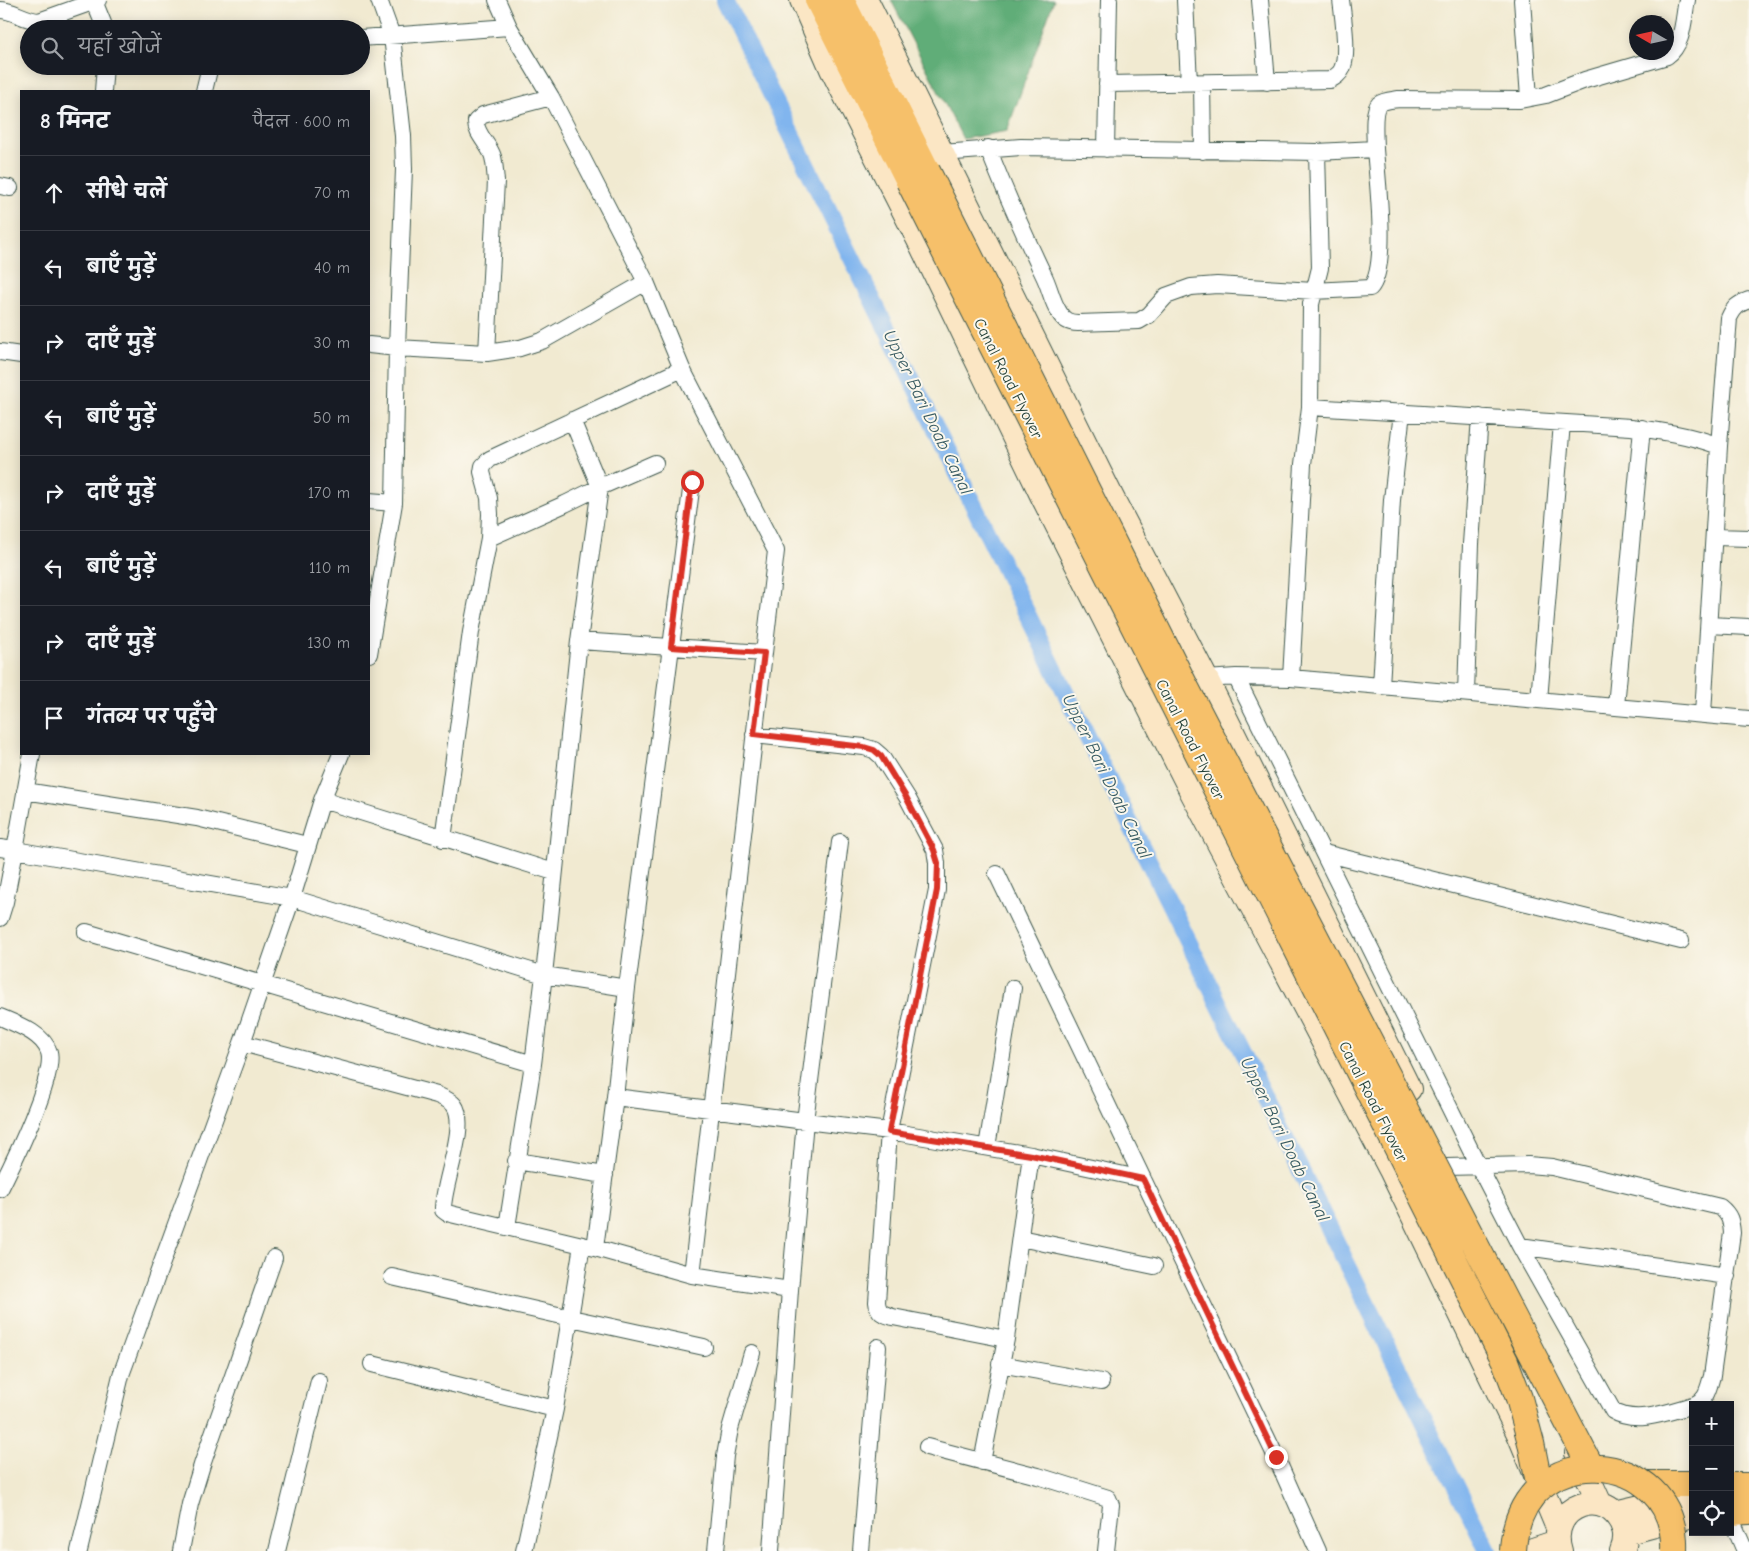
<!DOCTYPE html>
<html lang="hi">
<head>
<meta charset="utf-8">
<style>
  body { margin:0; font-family:"Comic Neue","Playpen Sans Deva",sans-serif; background:#20242c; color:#f1f3f6 }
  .controls { position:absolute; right:15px; bottom:15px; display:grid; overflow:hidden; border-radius:0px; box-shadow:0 2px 12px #0003 }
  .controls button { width:45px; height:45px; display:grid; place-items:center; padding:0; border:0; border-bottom:1px solid #363941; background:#171b24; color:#f1f3f6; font:25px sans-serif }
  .compass { position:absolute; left:1629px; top:15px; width:45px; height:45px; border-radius:50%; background:#171b24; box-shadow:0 2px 12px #0003; rotate:279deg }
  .stop { position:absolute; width:15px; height:15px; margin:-11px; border:4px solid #d93025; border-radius:50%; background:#fff }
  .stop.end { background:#d93025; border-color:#fff; box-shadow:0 1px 5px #0008 }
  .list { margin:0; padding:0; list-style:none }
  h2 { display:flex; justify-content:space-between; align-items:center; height:65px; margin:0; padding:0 20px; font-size:21px }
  h2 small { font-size:16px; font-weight:400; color:#9ea1a6 }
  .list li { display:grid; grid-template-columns:32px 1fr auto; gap:15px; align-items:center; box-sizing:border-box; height:75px; padding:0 20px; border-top:1px solid #363941 }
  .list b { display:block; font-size:19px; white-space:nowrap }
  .list em { font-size:16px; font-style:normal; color:#9ea1a6 }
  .icon { flex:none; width:28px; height:28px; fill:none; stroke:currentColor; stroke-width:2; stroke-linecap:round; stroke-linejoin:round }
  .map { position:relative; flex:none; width:1749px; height:1551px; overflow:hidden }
  .search { position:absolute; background:#171b24; box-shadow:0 2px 12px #0003; left:20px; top:20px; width:350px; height:55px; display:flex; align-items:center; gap:12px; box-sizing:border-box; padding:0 18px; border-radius:28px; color:#9ea1a6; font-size:19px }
  .panel { position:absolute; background:#171b24; box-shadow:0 2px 12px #0003; left:20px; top:90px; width:350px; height:665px; border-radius:0px }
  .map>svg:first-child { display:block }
  .forest { fill:#61ad78; stroke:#407556 }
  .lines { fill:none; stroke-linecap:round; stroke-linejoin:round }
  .canal { stroke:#81b5ee; stroke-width:18 }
  .street-casing { stroke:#3e574c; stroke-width:18 }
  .secondary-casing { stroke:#3e574c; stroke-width:26 }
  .primary-casing { stroke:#3e574c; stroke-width:28 }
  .street { stroke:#fff; stroke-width:16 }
  .secondary { stroke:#fbe6c4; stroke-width:24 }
  .primary { stroke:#f6c06b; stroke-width:26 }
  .primary-bridge-casing { stroke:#3e574c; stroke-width:28; stroke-linecap:butt }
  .primary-bridge { stroke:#f6c06b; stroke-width:26 }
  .route { stroke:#d93025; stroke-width:6 }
  .labels { text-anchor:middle; stroke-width:4; stroke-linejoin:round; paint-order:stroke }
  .street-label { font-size:16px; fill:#1f3d34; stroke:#fbf7ec }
  .water-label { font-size:18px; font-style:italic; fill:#385b62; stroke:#fbf7ec }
</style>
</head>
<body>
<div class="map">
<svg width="1749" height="1551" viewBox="0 0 1749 1551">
  <rect width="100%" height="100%" fill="#fbf7ec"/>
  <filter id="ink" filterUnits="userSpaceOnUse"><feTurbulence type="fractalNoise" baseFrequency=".02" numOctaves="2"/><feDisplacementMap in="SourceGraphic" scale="10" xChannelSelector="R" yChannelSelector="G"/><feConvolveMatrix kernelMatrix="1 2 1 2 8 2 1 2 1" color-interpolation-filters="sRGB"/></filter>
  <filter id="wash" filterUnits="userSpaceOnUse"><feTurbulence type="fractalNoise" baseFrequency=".0096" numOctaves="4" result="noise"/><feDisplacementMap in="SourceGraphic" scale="20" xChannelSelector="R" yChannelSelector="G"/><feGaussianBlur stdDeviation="1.12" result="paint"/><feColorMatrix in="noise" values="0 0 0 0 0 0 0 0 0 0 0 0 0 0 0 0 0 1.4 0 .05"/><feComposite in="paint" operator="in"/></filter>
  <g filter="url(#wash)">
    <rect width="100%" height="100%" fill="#f1ead1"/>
    <path class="forest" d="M891,0H1054L1007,131L963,139Z"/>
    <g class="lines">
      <path class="canal" d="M725,0L1488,1551"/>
    </g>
  </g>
  <g filter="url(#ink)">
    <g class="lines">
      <g class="street-casing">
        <path id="street" d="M497,0L509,27
          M1185,0L1189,83
          M1260,0L1267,82
          M1522,0L1529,98
          M94,1L103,23L104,29
          M0,10C13,10 24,20 39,21L98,0
          M361,38L509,27L551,97L646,282
          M1202,83L1203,151
          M1107,84L1330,80C1335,77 1340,74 1342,69C1349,54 1343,17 1341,0
          M103,91L105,66
          M204,91L210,66
          M988,148C1005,192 1024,234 1044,276C1050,288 1052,302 1059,312C1063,320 1069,323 1078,323L1139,321L1149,315L1166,296L1191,287L1217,285L1314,291L1370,288C1389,269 1377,177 1375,149L1317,152
          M1106,149L1109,0
          M1375,149C1375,139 1372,111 1379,104C1384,100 1393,100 1399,99L1520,100L1546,95L1585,80L1667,56C1684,44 1683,19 1687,0
          M942,153L1021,147L1317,152L1320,268L1311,304L1310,407
          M0,186L10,188
          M369,345L397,348L404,169L403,136L392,36L379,0
          M0,352L21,355
          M487,353L496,181C495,173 495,165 493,157C490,145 475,134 476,121L483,115L551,97
          M1719,446L1729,318C1734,307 1738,304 1749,300
          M369,501L394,503
          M1714,537L1749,538
          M489,538L565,504L600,487L572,420
          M1709,625L1749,627
          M579,641L600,487L655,463
          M369,654L394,503L397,348L487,353L520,348L542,341L646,282L682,369L776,551L764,653
          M1236,677L1478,1165L1520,1246L1613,1411C1636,1425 1668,1412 1693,1405
          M1291,678L1303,464L1310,407L1631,427C1661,431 1690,435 1719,446L1703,714
          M1206,679L1236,677L1291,678L1749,719
          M1381,686L1392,500L1402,412
          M1466,693L1471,544L1480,417
          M1539,700L1562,423
          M1616,706L1642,428
          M754,735L864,747L874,750L881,756L907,797L935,850L937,863V890L889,1131L877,1302C878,1313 883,1314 893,1317L1006,1339
          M25,791L197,818L307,845
          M322,800L554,872
          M443,839L471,632L489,538L490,514L489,498L482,472L483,466L490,459L682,369
          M840,842L805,1121L889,1131L1031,1155L1006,1339L982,1462
          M0,848L15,850L32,754
          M1324,853L1681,941
          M997,874L1276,1457L1318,1551
          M0,918L5,902L15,850L292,898L322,800L341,754
          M86,932L533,1064
          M0,1017C16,1024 43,1033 49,1052C56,1076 12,1165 0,1189
          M242,1043L292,898L544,975L579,641L671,647L692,482
          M615,1097L627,988L671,647L764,653L692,1275L790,1290
          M987,1147L1013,988
          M1031,1155L1143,1179
          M516,1161L605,1175
          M1447,1167L1528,1165L1552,1167L1720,1207C1730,1215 1731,1221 1732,1233L1712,1376C1708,1389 1707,1399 1694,1405
          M507,1227L533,1064L544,975L627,988
          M1020,1238L1154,1266
          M1520,1246L1727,1276
          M595,1248L692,1275
          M392,1277L571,1318L704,1347
          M372,1364L555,1409
          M1000,1364L1101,1382
          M927,1447L1038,1476L1108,1498L1111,1505L1106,1551
          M1730,1516L1745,1551
          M79,1551L121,1375L242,1043L437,1095C443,1098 450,1100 454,1105C469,1125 442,1185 443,1210L447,1213L455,1215L595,1248L615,1097L805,1121L790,1290L771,1551
          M181,1551L190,1504L202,1465L274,1258
          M277,1551L319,1381
          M524,1551L555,1409L582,1245
          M716,1551L725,1456L730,1429L752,1353
          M861,1551L878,1347"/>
      </g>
      <g class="secondary-casing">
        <path id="secondary" d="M802,0L832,69L921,244L1042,495L1193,794L1392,1172L1519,1434L1558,1528
          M866,0L1112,498L1206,679L1409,1089
          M1577,1453L1600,1504
          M1615,1513L1693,1495
          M1625,1533L1693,1515
          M1530,1551L1557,1542
          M1560,1551C1545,1505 1609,1483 1624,1529C1626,1536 1625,1544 1622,1551"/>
      </g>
      <g class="primary-casing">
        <path id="primary" d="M818,0L909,181
          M841,0L927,171
          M1644,1484H1693
          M1730,1486H1749
          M1730,1512L1749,1511"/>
      </g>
      <use href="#street" class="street"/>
      <use href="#secondary" class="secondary"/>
      <use href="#primary" class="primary"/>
      <g class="primary-bridge-casing">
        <path id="primary-bridge" d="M927,171L1184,684L1591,1467
          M909,181L1505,1361L1519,1398L1531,1443L1540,1488
          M1513,1551C1518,1433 1679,1447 1674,1551"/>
      </g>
      <use href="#primary-bridge" class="primary-bridge"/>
    </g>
  </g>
  <g class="lines" filter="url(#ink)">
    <path class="route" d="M692,482L671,647L764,653L754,734L864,747L874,750L881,756L906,797L934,850L938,863L937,890L889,1132L1031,1155L1143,1179L1276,1457"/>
  </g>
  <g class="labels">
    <g class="street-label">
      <text transform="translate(1009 378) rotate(63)" y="6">Canal Road Flyover</text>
      <text transform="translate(1191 739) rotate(63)" y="6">Canal Road Flyover</text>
      <text transform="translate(1374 1101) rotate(63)" y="6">Canal Road Flyover</text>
    </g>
    <g class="water-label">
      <text transform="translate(928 412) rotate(64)" y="6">Upper Bari Doab Canal</text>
      <text transform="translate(1107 776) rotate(64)" y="6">Upper Bari Doab Canal</text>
      <text transform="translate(1285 1139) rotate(64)" y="6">Upper Bari Doab Canal</text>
    </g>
  </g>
</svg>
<div class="controls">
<button>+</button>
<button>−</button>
<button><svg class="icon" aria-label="locate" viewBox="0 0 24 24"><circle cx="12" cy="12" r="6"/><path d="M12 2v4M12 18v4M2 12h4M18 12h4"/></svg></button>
</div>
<svg class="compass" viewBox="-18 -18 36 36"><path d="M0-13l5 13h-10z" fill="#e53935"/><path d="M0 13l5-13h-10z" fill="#9ea1a6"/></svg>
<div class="stop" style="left:692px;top:482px"></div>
<div class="stop end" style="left:1276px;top:1457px"></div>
<div class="search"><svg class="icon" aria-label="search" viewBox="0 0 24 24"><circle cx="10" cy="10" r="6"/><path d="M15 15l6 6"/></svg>यहाँ खोजें</div>
<section class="panel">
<h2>8 मिनट<small>पैदल · 600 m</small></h2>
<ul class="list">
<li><svg class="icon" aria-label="ahead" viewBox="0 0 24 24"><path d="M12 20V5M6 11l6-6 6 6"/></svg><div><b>सीधे चलें</b></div><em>70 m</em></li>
<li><svg class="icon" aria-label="left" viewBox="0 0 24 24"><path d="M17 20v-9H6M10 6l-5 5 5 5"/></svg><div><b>बाएँ मुड़ें</b></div><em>40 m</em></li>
<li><svg class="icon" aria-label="right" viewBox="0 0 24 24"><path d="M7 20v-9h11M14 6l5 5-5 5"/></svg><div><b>दाएँ मुड़ें</b></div><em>30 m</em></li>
<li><svg class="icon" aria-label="left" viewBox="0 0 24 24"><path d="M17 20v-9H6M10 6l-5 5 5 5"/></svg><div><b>बाएँ मुड़ें</b></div><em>50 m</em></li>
<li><svg class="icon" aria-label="right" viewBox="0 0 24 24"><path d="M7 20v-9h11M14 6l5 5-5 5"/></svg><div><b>दाएँ मुड़ें</b></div><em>170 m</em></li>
<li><svg class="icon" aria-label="left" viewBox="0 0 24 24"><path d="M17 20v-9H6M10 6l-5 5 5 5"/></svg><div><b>बाएँ मुड़ें</b></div><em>110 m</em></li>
<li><svg class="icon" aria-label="right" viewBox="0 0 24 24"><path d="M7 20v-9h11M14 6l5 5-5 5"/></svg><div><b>दाएँ मुड़ें</b></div><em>130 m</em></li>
<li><svg class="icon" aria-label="arrive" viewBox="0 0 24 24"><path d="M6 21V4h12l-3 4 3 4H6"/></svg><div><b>गंतव्य पर पहुँचे</b></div></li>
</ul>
</section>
</div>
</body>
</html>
